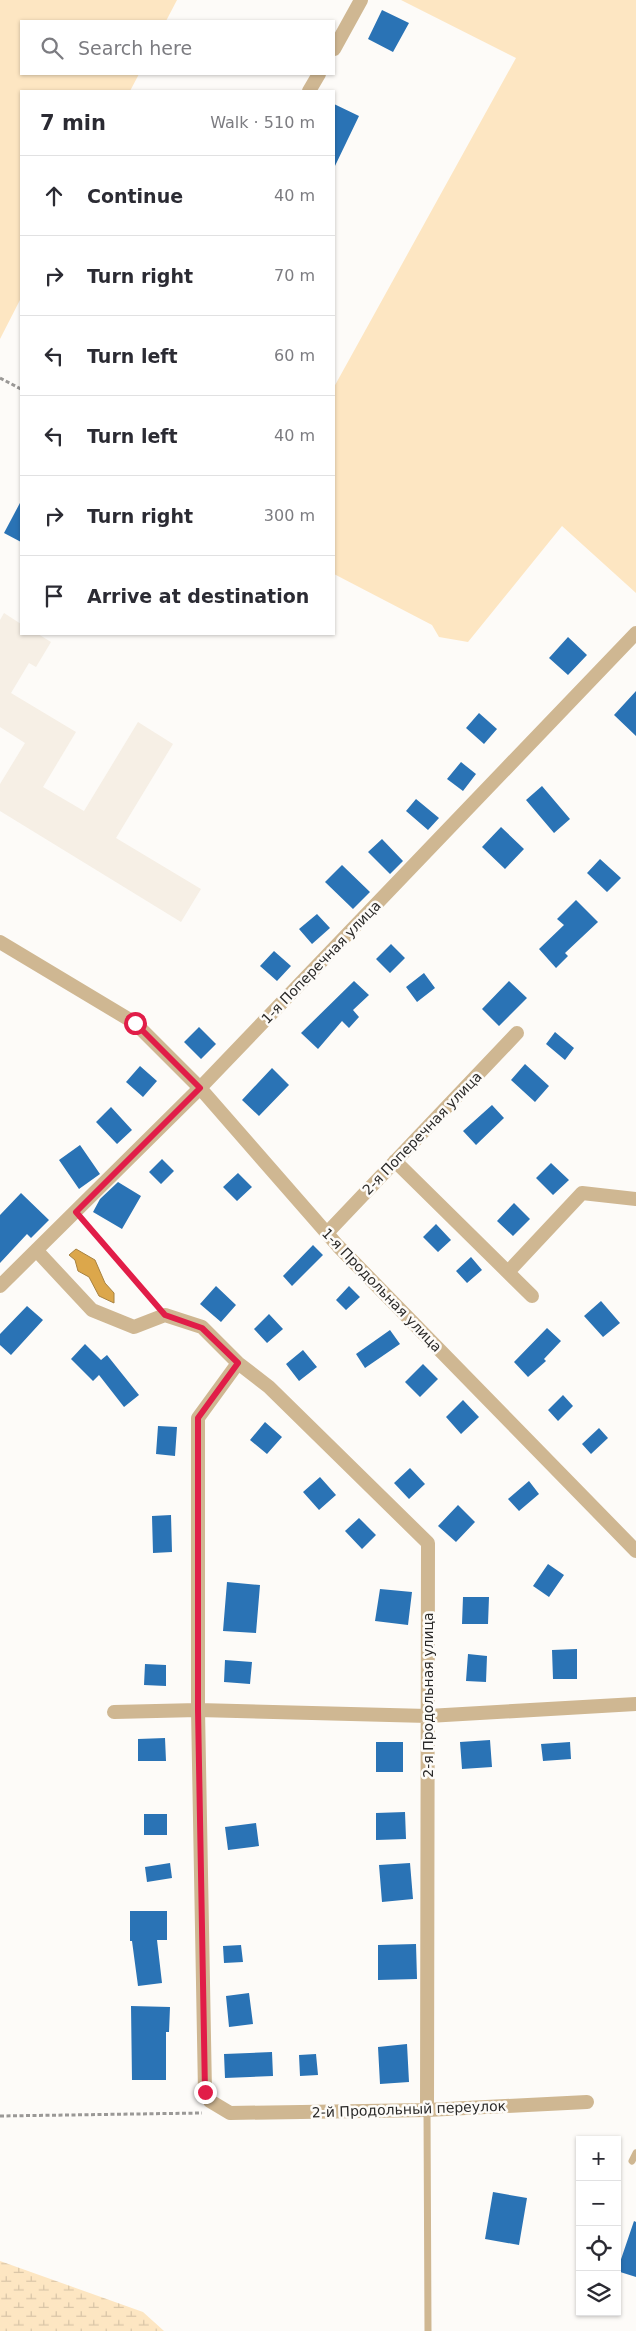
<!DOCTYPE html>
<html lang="en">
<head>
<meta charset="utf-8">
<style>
  body { margin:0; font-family:"DejaVu Sans",sans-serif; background:#f2f2f3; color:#2b2b33 }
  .controls { position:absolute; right:15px; bottom:15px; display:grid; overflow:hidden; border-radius:0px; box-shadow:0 1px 4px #0004 }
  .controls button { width:45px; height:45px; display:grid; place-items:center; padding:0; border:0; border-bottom:1px solid #e1e1e2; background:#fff; color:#2b2b33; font:25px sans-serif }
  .stop { position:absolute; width:15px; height:15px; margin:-11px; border:4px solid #e11d48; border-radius:50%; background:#fff }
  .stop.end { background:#e11d48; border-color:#fff; box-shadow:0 1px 5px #0008 }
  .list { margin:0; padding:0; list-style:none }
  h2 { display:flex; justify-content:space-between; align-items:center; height:65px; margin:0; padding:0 20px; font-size:21px }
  h2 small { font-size:16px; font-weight:400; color:#7c7c81 }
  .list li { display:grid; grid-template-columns:32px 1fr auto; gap:15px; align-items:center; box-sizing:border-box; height:80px; padding:0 20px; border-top:1px solid #e1e1e2 }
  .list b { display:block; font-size:19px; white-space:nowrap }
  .list em { font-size:16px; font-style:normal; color:#7c7c81 }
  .icon { flex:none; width:28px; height:28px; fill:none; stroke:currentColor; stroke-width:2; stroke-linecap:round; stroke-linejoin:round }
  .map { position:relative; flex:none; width:636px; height:2331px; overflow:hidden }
  .search { position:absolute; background:#fff; box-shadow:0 1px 4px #0004; left:20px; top:20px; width:315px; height:55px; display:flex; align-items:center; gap:12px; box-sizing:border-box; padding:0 18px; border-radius:0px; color:#7c7c81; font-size:19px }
  .panel { position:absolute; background:#fff; box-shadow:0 1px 4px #0004; left:20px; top:90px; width:315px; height:545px; border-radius:0px }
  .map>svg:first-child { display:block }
  .built { fill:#f6efe5 }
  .wetland { fill:url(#wetland-marsh) }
  .park { fill:#fde6c2 }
  .water { fill:#dca74b; stroke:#a78241 }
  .building { fill:#2a73b5 }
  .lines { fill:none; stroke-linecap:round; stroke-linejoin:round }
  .path { stroke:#9a9896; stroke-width:3; stroke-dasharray:4 2.5; stroke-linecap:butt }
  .service { stroke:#cfb792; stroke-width:7 }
  .minor { stroke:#cfb792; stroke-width:14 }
  .route { stroke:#e11d48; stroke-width:6 }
  .labels { text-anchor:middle; stroke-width:5; stroke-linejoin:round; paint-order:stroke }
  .street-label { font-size:14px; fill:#2b2a29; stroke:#fdfbf8 }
</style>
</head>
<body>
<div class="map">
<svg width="636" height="2331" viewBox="0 0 636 2331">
  <defs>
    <pattern id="wetland-marsh" width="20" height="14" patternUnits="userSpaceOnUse" patternTransform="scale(1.25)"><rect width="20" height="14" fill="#fde6c2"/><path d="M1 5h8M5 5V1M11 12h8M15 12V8" fill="none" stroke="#d9c5a7"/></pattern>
  </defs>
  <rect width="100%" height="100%" fill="#fdfbf8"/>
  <path class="built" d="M4,613L21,624V634H38L51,642L36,667L29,663L11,693L76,732L43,787L84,811L138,722L173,744L116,838L201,889L181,922L0,811V784L25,743L0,727V620Z"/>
  <path class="wetland" d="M0,2261L143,2312L164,2331H0Z"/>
  <path class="park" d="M0,0H177L166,21H21V74H139L130,91H21V298L0,339Z
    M401,0H636V593L562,526L468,642L439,637L432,625L334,574V387L516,58Z"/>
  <path class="water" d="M76,1249L95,1260L105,1283L114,1293V1303L99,1296L89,1277L78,1271L75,1260L69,1255Z"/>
  <path class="building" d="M382,10L409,23L393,52L368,39Z
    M334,104L359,116L334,168Z
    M21,501V542L4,533Z
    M568,637L587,655L568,675L549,658Z
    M636,691V736L614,715Z
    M479,713L497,729L484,744L466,728Z
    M461,762L476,774L463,791L447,779Z
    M542,786L570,819L554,833L526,800Z
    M416,799L439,818L428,830L406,811Z
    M501,827L524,849L505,869L482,847Z
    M382,839L403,861L390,874L368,852Z
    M600,859L621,878L607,892L587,873Z
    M342,865L370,892L353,909L325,882Z
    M576,900L598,922L565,953L568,956L556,968L539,949L564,925L557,919Z
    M317,914L330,928L312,944L299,929Z
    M391,944L405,958L390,973L376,959Z
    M274,951L291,966L277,981L260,966Z
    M424,973L435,988L417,1002L406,987Z
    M354,981L369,995L353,1010L359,1017L349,1028L342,1021L318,1049L301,1033Z
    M509,981L527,998L499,1026L482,1009Z
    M199,1027L216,1044L201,1059L184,1042Z
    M555,1032L574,1048L565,1060L546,1044Z
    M525,1064L549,1086L535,1102L511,1080Z
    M140,1066L157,1081L143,1097L126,1082Z
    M272,1068L289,1085L259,1116L242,1100Z
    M492,1105L504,1118L476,1145L463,1131Z
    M111,1107L132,1130L117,1144L96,1122Z
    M80,1145L100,1174L79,1189L59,1160Z
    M162,1159L174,1171L161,1184L149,1172Z
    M551,1163L569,1180L553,1195L536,1178Z
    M238,1173L252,1187L237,1201L223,1187Z
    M118,1182L141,1196L122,1229L93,1212L100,1199Z
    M21,1193L49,1220L31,1238L27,1234L0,1263V1215Z
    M514,1203L530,1219L513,1236L497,1221Z
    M436,1224L451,1240L438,1252L423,1237Z
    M313,1245L323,1255L292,1286L283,1276Z
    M471,1257L482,1270L467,1283L456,1271Z
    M216,1286L236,1305L221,1322L200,1304Z
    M349,1286L360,1297L346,1310L336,1300Z
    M601,1301L620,1323L603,1337L584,1316Z
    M27,1306L43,1320L11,1355L0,1345V1334Z
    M269,1314L283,1329L267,1343L254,1329Z
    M547,1328L561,1341L544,1359L546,1361L528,1377L514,1362Z
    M390,1330L400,1344L365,1368L356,1354Z
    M85,1344L101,1360L107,1355L139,1395L124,1407L99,1375L93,1381L71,1359Z
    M303,1350L317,1367L299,1381L286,1364Z
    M423,1364L438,1379L420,1397L405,1382Z
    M563,1395L573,1406L558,1421L548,1410Z
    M463,1400L479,1417L461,1434L446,1417Z
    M265,1422L282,1437L267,1454L250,1440Z
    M158,1426L177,1427L175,1456L156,1454Z
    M599,1428L608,1438L591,1454L582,1444Z
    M410,1468L425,1484L409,1499L394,1483Z
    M320,1477L336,1495L319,1510L303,1492Z
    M529,1481L539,1494L519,1511L508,1499Z
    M458,1505L475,1522L456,1542L438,1526Z
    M171,1515L172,1552L153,1553L152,1516Z
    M359,1518L376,1535L362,1549L345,1531Z
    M548,1564L564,1575L549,1597L533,1586Z
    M227,1582L260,1585L256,1633L223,1631Z
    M380,1589L412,1592L408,1625L375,1621Z
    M463,1597H489L488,1624H462Z
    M577,1649V1679H553L552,1650Z
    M468,1654L487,1656L486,1682L466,1681Z
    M225,1660L252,1662L250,1684L224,1682Z
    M145,1664L166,1665V1686L144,1685Z
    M165,1738L166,1761H138V1739Z
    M490,1740L492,1767L462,1769L460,1742Z
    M376,1742H403V1772H376Z
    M570,1742L571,1759L543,1761L541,1744Z
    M405,1812L406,1839L376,1840V1813Z
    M144,1814H167V1835H144Z
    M256,1823L259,1846L228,1850L225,1827Z
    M170,1863L172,1878L147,1882L145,1867Z
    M410,1863L413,1899L382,1902L379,1865Z
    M130,1911H167V1940H157L162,1983L138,1986L132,1941H130Z
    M416,1944L417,1979L378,1980V1945Z
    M241,1945L243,1962L224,1963L223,1946Z
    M249,1993L253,2024L229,2027L226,1996Z
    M131,2006L170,2007L169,2032H166V2080H132Z
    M407,2044L409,2082L380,2084L378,2047Z
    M272,2052L273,2076L225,2078L224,2054Z
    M316,2054L318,2075L300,2076L299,2055Z
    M493,2192L527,2198L519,2245L485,2239Z
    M634,2221L636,2222V2277L617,2271Z"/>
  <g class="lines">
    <path class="path" d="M0,378L21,389
      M85,1223L156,1305
      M0,2116L202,2113"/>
    <path class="service" d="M427,2110L428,2331
      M632,2161L636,2153"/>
    <path class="minor" d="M334,49L361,0
      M309,91L319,74
      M0,942L135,1023L200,1088L338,1246L636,1551
      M395,1161L532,1296
      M327,1233L517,1033
      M37,1251L92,1310L134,1327L165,1315L202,1327L238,1363L269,1387L428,1543L427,2110
      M508,1272L582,1193L636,1199
      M0,1286L200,1088L636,633
      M238,1363L198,1418V1710L205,2092L210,2101L230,2113L427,2110L587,2102
      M114,1712L198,1710L428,1716L636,1704"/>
  </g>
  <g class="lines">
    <path class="route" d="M135,1023L200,1088L76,1212L165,1315L202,1328L238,1363L198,1418V1710L205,2092"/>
  </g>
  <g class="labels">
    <g class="street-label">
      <text transform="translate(321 962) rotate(-46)" y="5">1-я Поперечная улица</text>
      <text transform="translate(422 1133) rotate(-46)" y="5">2-я Поперечная улица</text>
      <text transform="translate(382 1290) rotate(46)" y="5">1-я Продольная улица</text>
      <text transform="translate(428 1695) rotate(-90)" y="5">2-я Продольная улица</text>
      <text transform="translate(409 2109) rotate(-2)" y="5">2-й Продольный переулок</text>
    </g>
  </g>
</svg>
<div class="controls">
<button>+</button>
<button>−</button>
<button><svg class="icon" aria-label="locate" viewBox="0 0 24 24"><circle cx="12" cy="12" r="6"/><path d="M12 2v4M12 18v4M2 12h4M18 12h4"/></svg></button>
<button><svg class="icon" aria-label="layers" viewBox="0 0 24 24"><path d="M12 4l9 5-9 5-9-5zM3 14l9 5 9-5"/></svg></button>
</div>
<div class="stop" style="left:135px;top:1023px"></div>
<div class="stop end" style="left:205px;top:2092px"></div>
<div class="search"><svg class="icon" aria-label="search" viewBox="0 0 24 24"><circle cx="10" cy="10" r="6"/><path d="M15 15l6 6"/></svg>Search here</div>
<section class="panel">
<h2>7 min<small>Walk · 510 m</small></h2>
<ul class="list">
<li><svg class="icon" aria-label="ahead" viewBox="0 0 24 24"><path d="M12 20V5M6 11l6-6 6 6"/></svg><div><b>Continue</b></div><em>40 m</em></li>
<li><svg class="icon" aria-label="right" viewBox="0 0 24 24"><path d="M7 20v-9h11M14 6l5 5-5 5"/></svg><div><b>Turn right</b></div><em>70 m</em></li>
<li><svg class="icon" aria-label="left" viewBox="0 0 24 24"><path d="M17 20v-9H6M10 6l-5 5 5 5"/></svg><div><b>Turn left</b></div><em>60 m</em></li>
<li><svg class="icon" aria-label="left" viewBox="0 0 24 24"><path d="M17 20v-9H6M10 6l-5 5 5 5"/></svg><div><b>Turn left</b></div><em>40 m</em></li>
<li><svg class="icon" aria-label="right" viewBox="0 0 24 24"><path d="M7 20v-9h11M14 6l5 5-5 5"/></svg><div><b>Turn right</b></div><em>300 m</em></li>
<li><svg class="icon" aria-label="arrive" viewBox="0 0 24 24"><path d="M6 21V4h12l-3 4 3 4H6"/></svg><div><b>Arrive at destination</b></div></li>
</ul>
</section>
</div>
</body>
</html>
